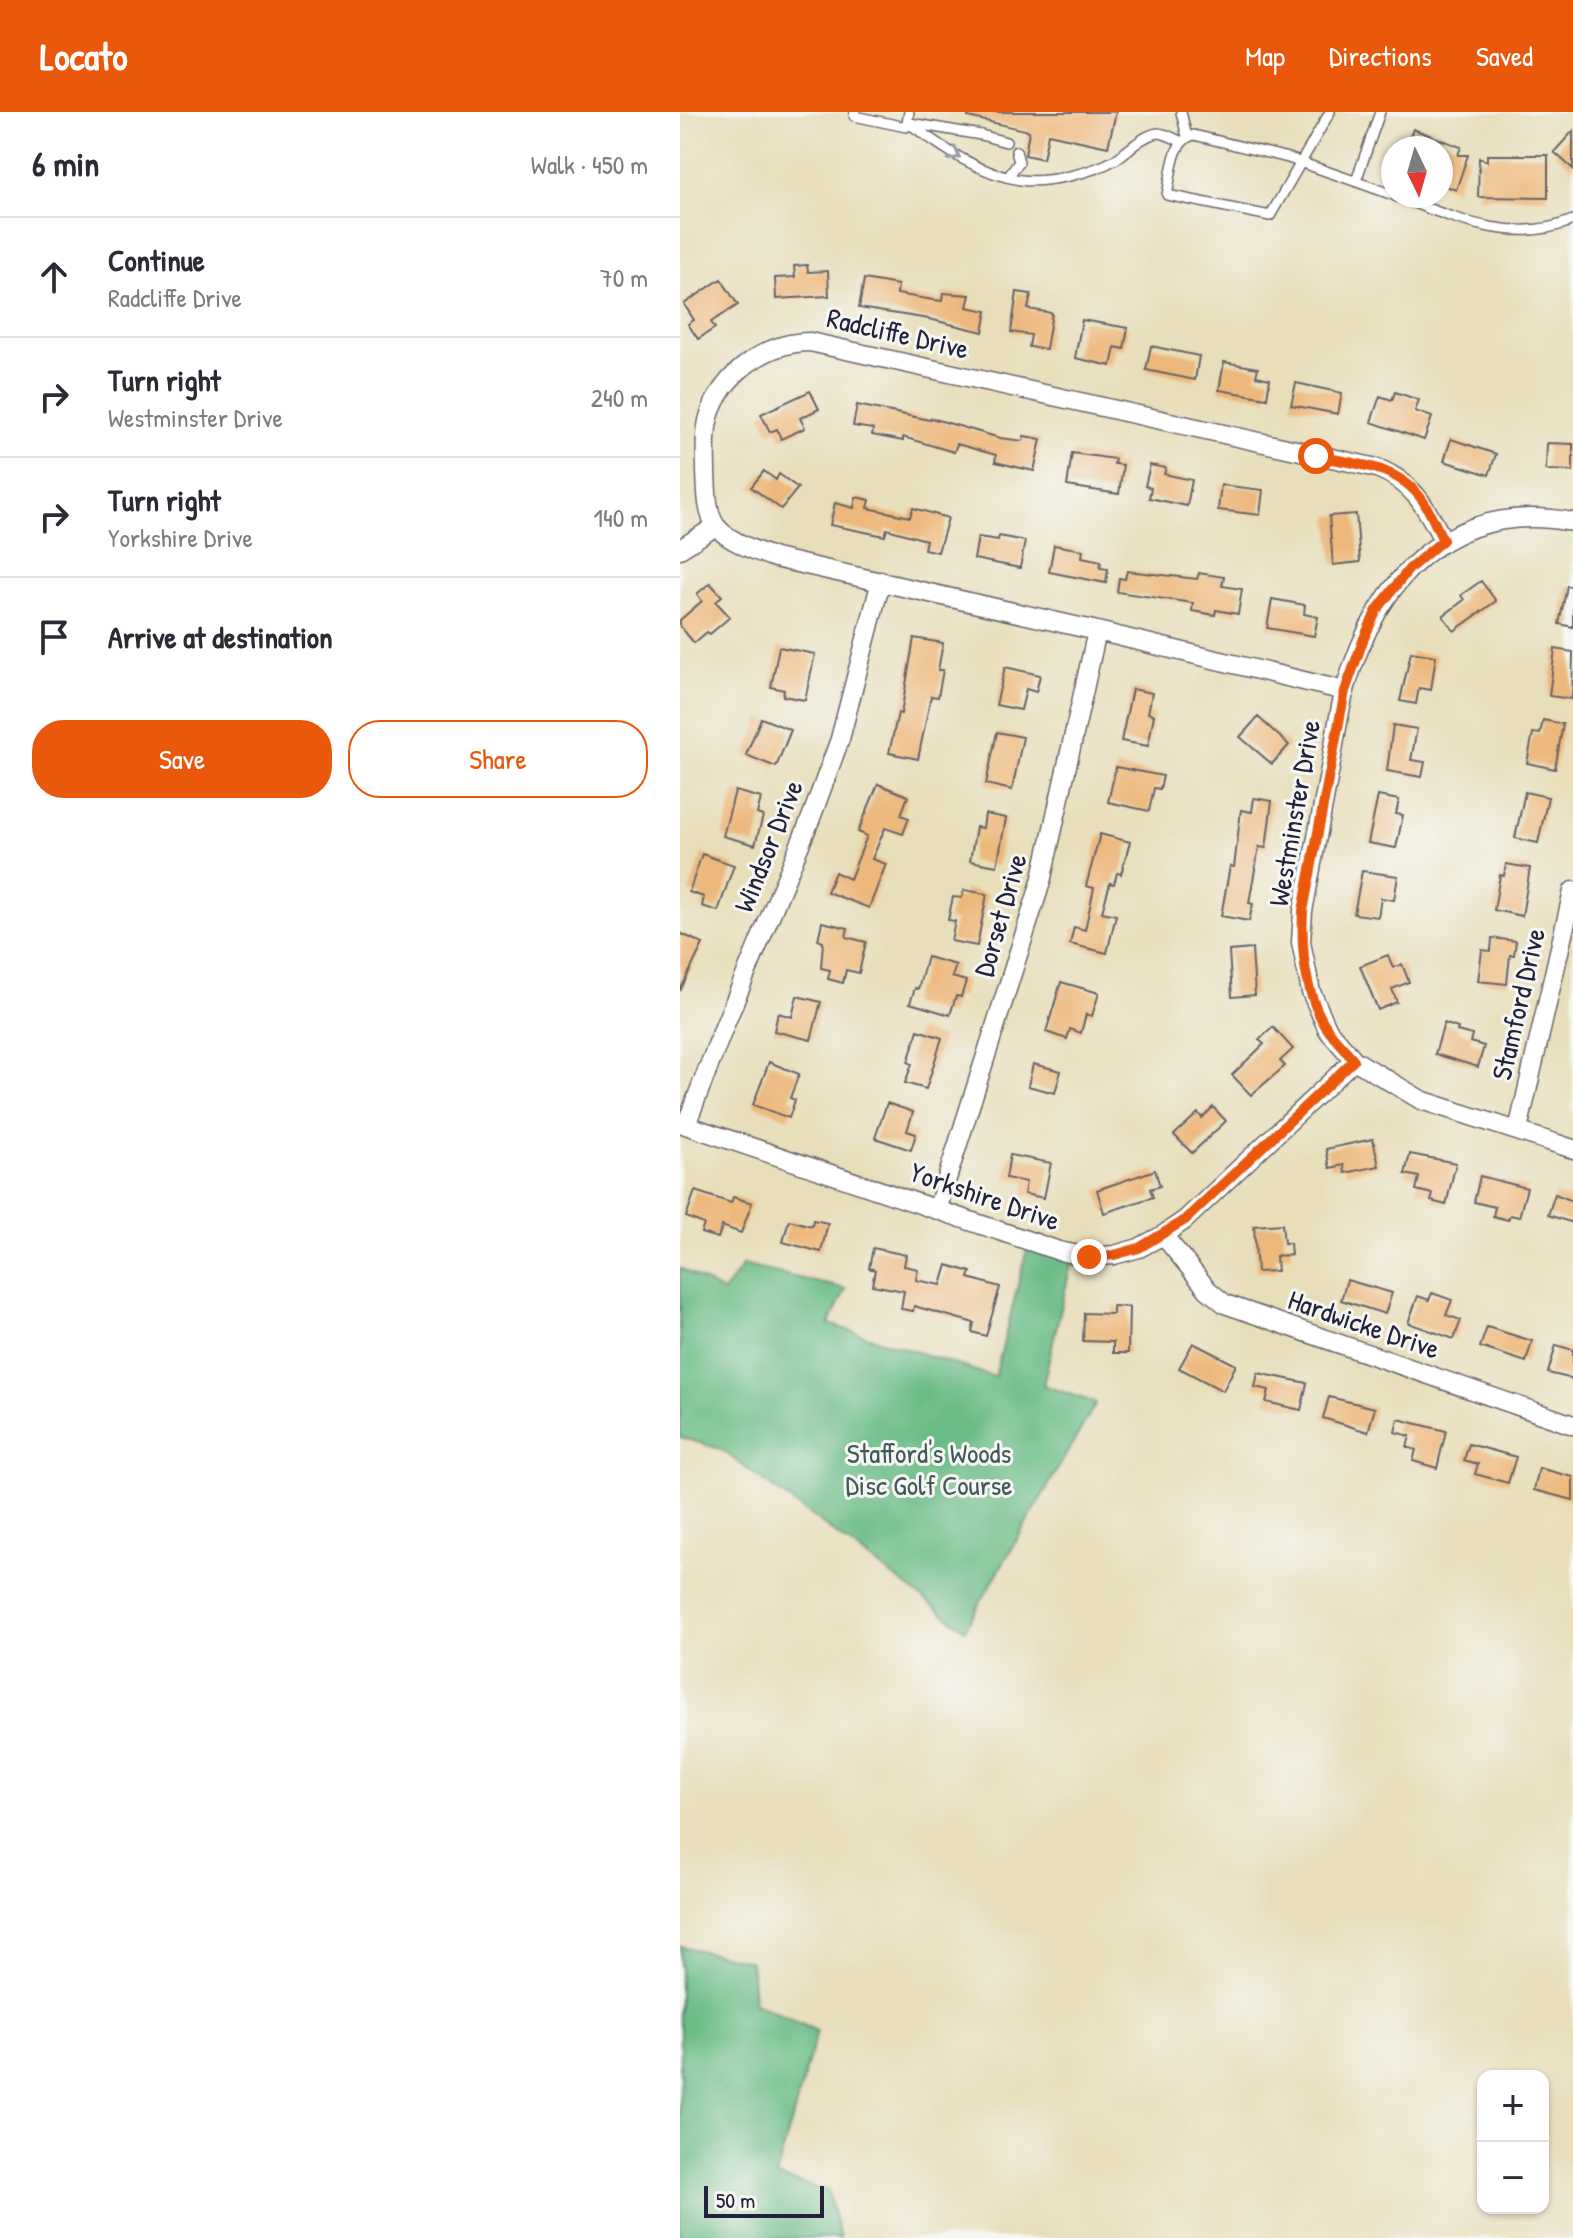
<!DOCTYPE html>
<html lang="en">
<head>
<meta charset="utf-8">
<style>
  body { margin:0; font-family:"Patrick Hand",sans-serif; background:#f2f2f3; color:#2b2b33 }
  .controls { position:absolute; right:24px; bottom:24px; display:grid; overflow:hidden; border-radius:16px; box-shadow:0 2px 6px #0004 }
  .controls button { width:72px; height:72px; display:grid; place-items:center; padding:0; border:0; border-bottom:2px solid #e1e1e2; background:#fff; color:#2b2b33; font:40px sans-serif }
  .compass { position:absolute; left:701px; top:24px; width:72px; height:72px; border-radius:50%; background:#fff; box-shadow:0 2px 6px #0004; rotate:175deg }
  .scale { position:absolute; left:24px; bottom:20px; width:120px; box-sizing:border-box; padding-left:8px; border:4px solid #22223b; border-top:0; font-size:22px; line-height:28px; white-space:nowrap; color:#22223b; -webkit-text-stroke:6px #f6f6f2; paint-order:stroke }
  .stop { position:absolute; width:24px; height:24px; margin:-18px; border:6px solid #ea580c; border-radius:50%; background:#fff }
  .stop.end { background:#ea580c; border-color:#fff; box-shadow:0 2px 8px #0008 }
  .list { margin:0; padding:0; list-style:none }
  h2 { display:flex; justify-content:space-between; align-items:center; height:104px; margin:0; padding:0 32px; font-size:34px }
  h2 small { font-size:26px; font-weight:400; color:#7c7c81 }
  .list li { display:grid; grid-template-columns:52px 1fr auto; gap:24px; align-items:center; box-sizing:border-box; height:120px; padding:0 32px; border-top:2px solid #e1e1e2 }
  .list b { display:block; font-size:30px; white-space:nowrap }
  .list p { margin:0; font-size:26px; white-space:nowrap; color:#7c7c81 }
  .list em { font-size:26px; font-style:normal; color:#7c7c81 }
  .actions { display:flex; gap:16px; padding:24px 32px }
  .actions a { flex:1; padding:18px 0; border:2px solid #ea580c; border-radius:32px; text-align:center; font-size:28px; color:#ea580c }
  .actions .main { background:#ea580c; color:#fff }
  .icon { flex:none; width:44px; height:44px; fill:none; stroke:currentColor; stroke-width:2; stroke-linecap:round; stroke-linejoin:round }
  .map { position:relative; flex:none; width:893px; height:2126px; overflow:hidden }
  header { display:flex; align-items:center; gap:48px; box-sizing:border-box; height:112px; padding:0 40px; background:#ea580c; color:#fff }
  header strong { font-size:38px }
  nav { display:flex; gap:44px; margin-inline-start:auto; font-size:28px }
  main { display:flex }
  aside { flex:1; background:#fff }
  .map>svg:first-child { display:block }
  .forest { fill:#6cbc87; stroke:#476f61; stroke-width:2 }
  .building { fill:#edb87c }
  .lines { fill:none; stroke-linecap:round; stroke-linejoin:round }
  .service-casing { stroke:#676467; stroke-width:12 }
  .minor-casing { stroke:#676467; stroke-width:21 }
  .service { stroke:#fff; stroke-width:9 }
  .minor { stroke:#fff; stroke-width:18 }
  .oneway { stroke:#9c9ca7 }
  .route { stroke:#ea580c; stroke-width:10 }
  .labels { text-anchor:middle; stroke-width:6; stroke-linejoin:round; paint-order:stroke }
  .street-label { font-size:28px; fill:#22223b; stroke:#f6f6f2 }
  .park-label { font-size:28px; fill:#405a5a; stroke:#f6f6f2 }
</style>
</head>
<body>
<header>
<strong>Locato</strong>
<nav><a>Map</a><a>Directions</a><a>Saved</a></nav>
</header>
<main>
<aside>
<h2>6 min<small>Walk · 450 m</small></h2>
<ul class="list">
<li><svg class="icon" aria-label="ahead" viewBox="0 0 24 24"><path d="M12 20V5M6 11l6-6 6 6"/></svg><div><b>Continue</b><p>Radcliffe Drive</p></div><em>70 m</em></li>
<li><svg class="icon" aria-label="right" viewBox="0 0 24 24"><path d="M7 20v-9h11M14 6l5 5-5 5"/></svg><div><b>Turn right</b><p>Westminster Drive</p></div><em>240 m</em></li>
<li><svg class="icon" aria-label="right" viewBox="0 0 24 24"><path d="M7 20v-9h11M14 6l5 5-5 5"/></svg><div><b>Turn right</b><p>Yorkshire Drive</p></div><em>140 m</em></li>
<li><svg class="icon" aria-label="arrive" viewBox="0 0 24 24"><path d="M6 21V4h12l-3 4 3 4H6"/></svg><div><b>Arrive at destination</b></div></li>
</ul>
<div class="actions"><a class="main">Save</a><a>Share</a></div>
</aside>
<div class="map">
<svg width="893" height="2126" viewBox="0 0 893 2126">
  <rect width="100%" height="100%" fill="#f6f6f2"/>
  <filter id="ink" filterUnits="userSpaceOnUse"><feTurbulence type="fractalNoise" baseFrequency=".0125" numOctaves="2"/><feDisplacementMap in="SourceGraphic" scale="16" xChannelSelector="R" yChannelSelector="G"/><feConvolveMatrix kernelMatrix="1 2 1 2 8 2 1 2 1" color-interpolation-filters="sRGB"/></filter>
  <filter id="wash" filterUnits="userSpaceOnUse"><feTurbulence type="fractalNoise" baseFrequency=".006" numOctaves="4" result="noise"/><feDisplacementMap in="SourceGraphic" scale="32" xChannelSelector="R" yChannelSelector="G"/><feGaussianBlur stdDeviation="1.8" result="paint"/><feColorMatrix in="noise" values="0 0 0 0 0 0 0 0 0 0 0 0 0 0 0 0 0 1.4 0 .05"/><feComposite in="paint" operator="in"/></filter>
  <g filter="url(#wash)">
    <rect width="100%" height="100%" fill="#e8deb9"/>
    <path class="forest" d="M349,1129L394,1140L363,1273L416,1291L285,1517L40,1337L0,1325V1156L43,1180L63,1153L166,1177L149,1212L315,1265Z
      M0,1834L71,1849L74,1891L137,1919L96,2064L148,2079L160,2126H0Z"/>
    <g id="blocks">
      <path class="building" d="M289,0H436L428,35L368,22L363,47L345,43L349,19L288,5Z
        M733,17L781,35L778,43H788L776,78L761,72V36H726Z
        M893,19V57L874,40Z
        M807,43H868V86L798,85L799,46L807,49Z
        M127,153L128,160L148,159L149,184L96,187L95,166L115,165L114,154Z
        M41,167L58,193L31,210L35,216L18,227L8,212L14,208L4,192Z
        M184,167L218,173L217,182L253,188L262,189L263,181L290,183L287,195L307,199L303,220L249,207L179,196Z
        M337,180L351,182L348,197L372,201L366,237L349,235L351,223L331,220Z
        M402,208L448,216L444,237L435,235L431,254L395,246Z
        M471,234L519,244L515,268L466,258Z
        M544,250L578,256L576,264L590,267L587,286L539,278Z
        M616,271L662,281L658,302L611,293Z
        M130,279L139,297L120,306L125,316L101,327L97,317L90,320L81,302Z
        M715,280L739,288L735,299L752,305L744,328L691,310L700,284L712,288Z
        M177,293L250,308L251,306L320,326L343,329L344,324L361,327L354,359L315,350L316,343L277,332L274,340L223,325V329L192,323L193,317L173,314Z
        M771,327L816,342L809,363L764,349Z
        M867,331L893,332V359L866,358Z
        M392,341L435,347L434,352L443,353L439,382L387,374Z
        M470,353L486,356L484,362L512,368L507,394L469,386L471,376L465,374Z
        M84,359L96,368L99,362L118,376L101,397L71,375Z
        M541,373L583,378L580,403L538,398Z
        M176,385L190,388L188,396L230,405L233,396L268,406L258,440L244,437L246,428L207,417L205,424L150,413L155,391L174,396Z
        M676,402L680,450L653,453L649,404Z
        M319,424L345,429L340,456L294,447L298,425L318,428Z
        M374,433L403,438L402,445L421,449L420,456L428,457L426,471L369,460Z
        M447,459L517,467L519,461L544,465L542,474L562,477L558,502L536,498L535,503L512,499L513,491L437,480L439,466L445,467Z
        M801,469L816,489L774,519L763,504L784,488L781,483Z
        M30,471L42,484L36,490L50,505L30,522L27,520L14,531L0,514V508L22,489L17,482Z
        M887,474H893V515L879,512Z
        M592,487L625,493L624,502L638,505L634,524L587,516Z
        M234,526L263,531L258,558H263L258,585L251,584L238,647L209,641L218,601L221,602Z
        M99,535L135,542L125,588L103,584L104,578L91,575Z
        M875,537L893,540L892,587L869,584Z
        M731,540L756,544L751,578L739,576L736,592L720,589Z
        M325,555L360,563L356,580L346,577L341,598L316,593Z
        M452,577L472,581L468,601L474,603L468,634L441,629Z
        M578,605L609,633L592,652L560,625Z
        M81,606L111,618L96,655L66,643Z
        M863,608L883,612L875,657L847,651L853,621L860,622Z
        M713,613L737,617L731,648L745,650L742,665L707,659Z
        M317,620L343,625L332,678L306,672Z
        M436,655L483,664L480,677L474,676L469,699L428,690Z
        M198,672L228,684L221,703L229,706L223,722L205,716L192,747L206,752L189,796L147,780L155,760L170,767L187,724L178,720Z
        M55,679L81,686L77,702L83,704L75,733L43,724Z
        M845,680L868,685L858,731L835,726Z
        M698,684L719,688L716,702L723,703L716,736L688,731Z
        M574,686L592,689L586,736L579,735L569,791L573,792L569,809L541,804L550,754L554,755L561,698L572,700Z
        M305,702L326,706L317,754L290,749L296,715L303,716Z
        M420,722L450,730L441,762L437,761L434,772L430,771L422,800L436,803L427,841L390,832L394,815L405,818L414,776L406,774Z
        M22,742L54,753L38,799L22,794L24,785L9,780Z
        M826,752L850,756L842,804L814,798L820,763L824,764Z
        M682,759L718,764L714,788L701,786L698,805L674,802Z
        M284,778L307,782L297,834L271,829L275,809L268,808L273,785L282,786Z
        M142,810L168,816L166,825L186,830L179,861L166,858L163,871L148,867L150,858L141,856L143,830L138,828Z
        M0,821L23,832L0,879Z
        M812,826L836,829L834,843H830L827,872L798,869L802,838L811,839Z
        M572,837L575,883L552,885L549,839Z
        M708,843L713,856L722,852L729,870L712,877L717,890L698,898L680,854Z
        M247,845L276,853L272,865L286,869L281,885L276,884L270,903L230,891L235,876L238,877Z
        M381,870L419,881L412,904L406,902L401,921L390,917L387,927L366,920Z
        M117,884L141,890L131,928L94,919L98,901L112,905Z
        M764,911L778,916L777,919L792,923L790,930L804,934L798,955L755,942Z
        M593,915L613,937L600,949L605,954L571,983L552,963L584,932L579,928Z
        M238,918L262,926L246,977L225,971L232,952L228,950Z
        M89,950L119,962L110,986L115,988L109,1006L73,993Z
        M353,952L381,959L375,981L348,974Z
        M207,991L233,1000L227,1019L236,1022L231,1038L195,1026Z
        M533,995L546,1009L512,1041L494,1023L518,1001L522,1006Z
        M693,1027L699,1054L665,1061L664,1053L650,1056L646,1037Z
        M730,1042L776,1051L766,1093L751,1089L753,1082L736,1078L739,1065L725,1062Z
        M330,1043L371,1051L364,1086L344,1082L346,1070L326,1066Z
        M475,1058L480,1074L470,1077L473,1085L424,1101L417,1078Z
        M800,1064L847,1076L839,1105L830,1103L828,1108L813,1104L815,1095L794,1090Z
        M15,1079L51,1091L53,1085L72,1091L61,1121L42,1114L38,1126L21,1121L24,1112L6,1105Z
        M875,1082L893,1089V1111L868,1103Z
        M109,1108L132,1114L133,1108L148,1111L141,1140L103,1130Z
        M602,1112L604,1131H610L611,1143L596,1144L597,1159L577,1160L574,1114Z
        M193,1136L226,1143L224,1154L238,1157L236,1168L261,1173L267,1153L291,1160L289,1166L320,1175L306,1224L292,1220L294,1211L234,1194L233,1199L221,1197L224,1179L192,1173L195,1158L189,1156Z
        M667,1168L712,1181L705,1202L661,1188Z
        M752,1181L772,1188L766,1203L781,1208L774,1227L728,1211L738,1184L749,1188Z
        M433,1194L449,1195L448,1241H433V1230L403,1229L404,1201L433,1202Z
        M807,1215L852,1229L846,1250L800,1235Z
        M513,1231L556,1253L543,1279L499,1256Z
        M876,1233L893,1238V1267L868,1261Z
        M578,1261L627,1271L621,1298L586,1290L589,1278L575,1275Z
        M649,1285L695,1296L688,1320L643,1306Z
        M718,1307L766,1319L757,1356L733,1349L736,1338L727,1335L730,1324L715,1320Z
        M789,1332L836,1345L828,1371L795,1362L798,1352L784,1348Z
        M859,1356L893,1365V1388L854,1378Z"/>
    </g>
  </g>
  <g filter="url(#ink)">
    <use href="#blocks" fill-opacity="0" stroke="#676467" stroke-width="2"/>
    <g class="lines">
      <g class="service-casing">
        <path id="service" d="M175,0L174,4L226,15L229,0
          M501,0L507,25
          M650,0L590,104L487,83C492,62 491,29 514,23L608,46C643,58 678,70 713,83
          M227,10C262,35 298,62 341,68C366,72 415,60 436,47C448,39 463,23 478,21C485,21 493,26 500,29
          M230,11L301,23L326,30
          M328,65L339,50L336,39
          M676,69L700,0
          M715,84C772,105 833,134 893,108"/>
      </g>
      <g class="minor-casing">
        <path id="minor" d="M893,410C769,387 697,466 665,578C657,607 654,638 648,667C640,711 631,755 623,799L621,830L631,880L648,918L674,948L741,988L893,1037
          M0,437L36,414
          M665,579L417,519L95,446C78,440 47,429 36,414C26,400 27,377 26,360C26,342 24,323 29,305C42,262 86,230 130,230L697,356C733,370 746,395 763,428
          M0,1011L379,1139L409,1145L434,1143L459,1136L483,1123L505,1108L674,948
          M6,1013L46,910L131,706L160,627L201,469
          M838,1018L893,779
          M257,1098L361,770L417,519
          M483,1123L528,1178L545,1192L893,1313"/>
      </g>
      <use href="#service" class="service"/>
      <use href="#minor" class="minor"/>
    </g>
    <defs><path id="oneway-chevron" d="M-2-3.5L2.5 0L-2 3.5" fill="none" stroke-width="1.6" stroke-linecap="round" stroke-linejoin="round" transform="scale(2)"/></defs>
    <use class="oneway" href="#oneway-chevron" transform="translate(275 43) rotate(28)"/>
  </g>
  <g class="lines" filter="url(#ink)">
    <path class="route" d="M409,1145L434,1143L459,1136L505,1108L674,948C666,938 656,929 649,919C625,886 621,839 623,799L665,579L684,526L697,498L729,457L763,428C756,415 751,401 743,389C719,353 674,352 636,344"/>
  </g>
  <g class="labels">
    <g class="street-label">
      <text transform="translate(218 221) rotate(13)" y="10">Radcliffe Drive</text>
      <text transform="translate(614 701) rotate(-80)" y="10">Westminster Drive</text>
      <text transform="translate(88 734) rotate(-68)" y="10">Windsor Drive</text>
      <text transform="translate(320 803) rotate(-74)" y="10">Dorset Drive</text>
      <text transform="translate(838 892) rotate(-77)" y="10">Stamford Drive</text>
      <text transform="translate(305 1084) rotate(19)" y="10">Yorkshire Drive</text>
      <text transform="translate(684 1212) rotate(19)" y="10">Hardwicke Drive</text>
    </g>
    <g class="park-label">
      <text x="249" y="1351">Stafford's Woods<tspan x="249" dy="32">Disc Golf Course</tspan></text>
    </g>
  </g>
</svg>
<div class="controls">
<button>+</button>
<button>−</button>
</div>
<svg class="compass" viewBox="-18 -18 36 36"><path d="M0-13l5 13h-10z" fill="#e53935"/><path d="M0 13l5-13h-10z" fill="#7c7c81"/></svg>
<div class="scale">50 m</div>
<div class="stop" style="left:636px;top:344px"></div>
<div class="stop end" style="left:409px;top:1145px"></div>
</div>
</main>
</body>
</html>
